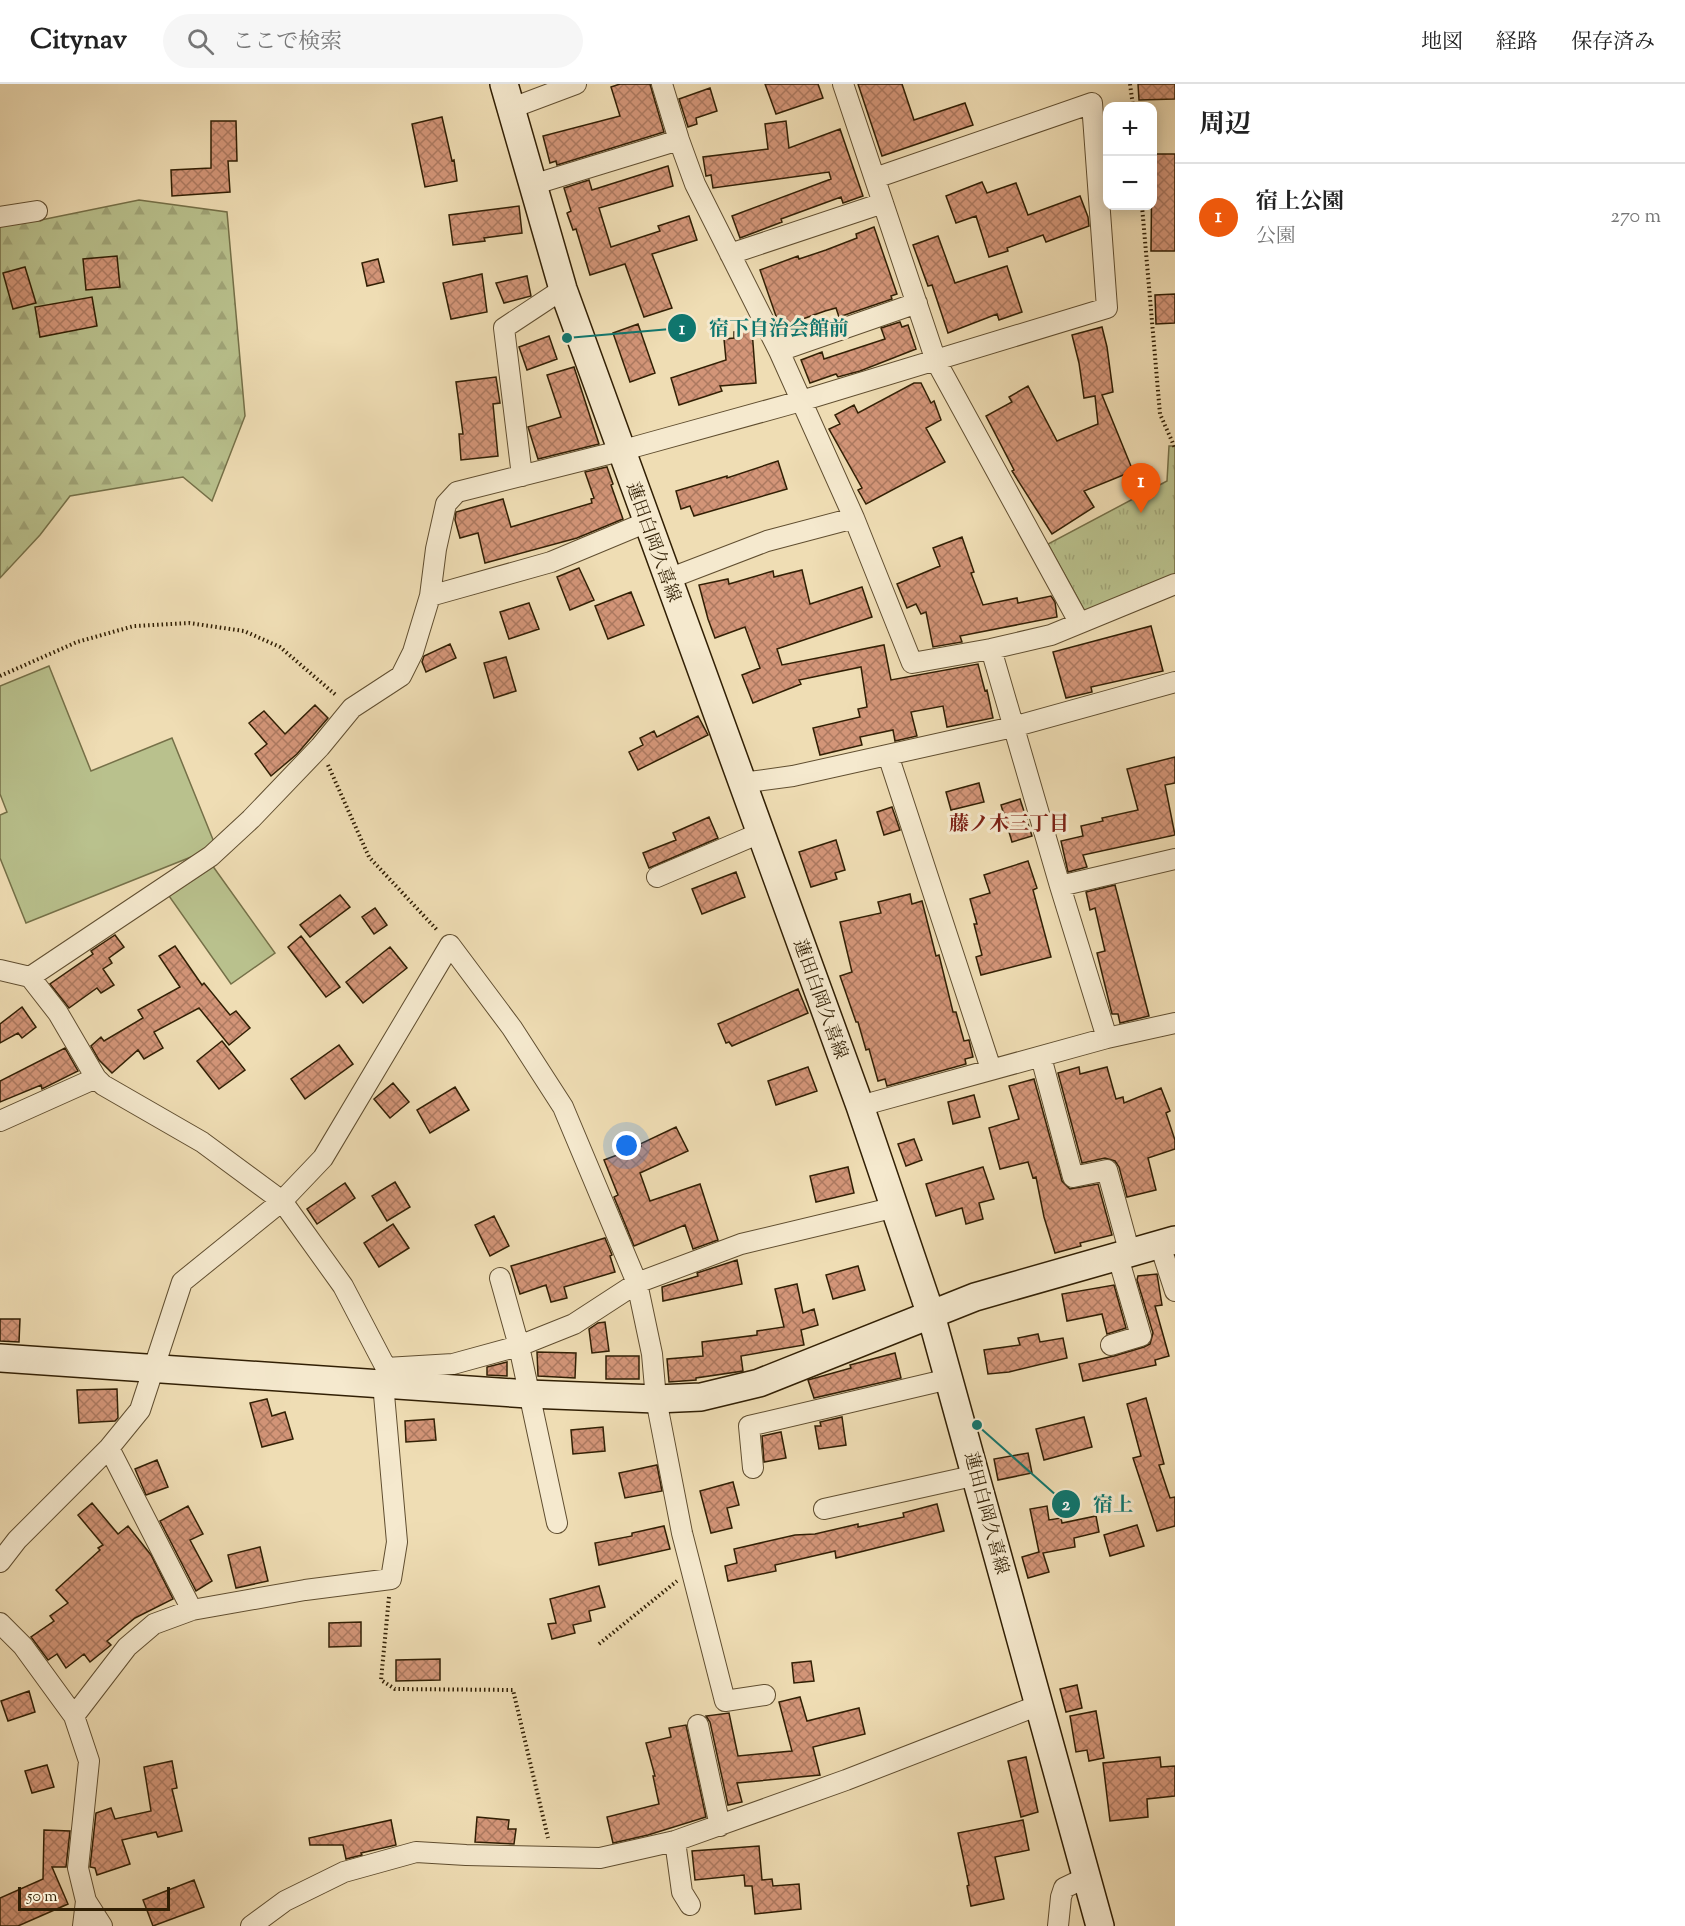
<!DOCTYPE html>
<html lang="ja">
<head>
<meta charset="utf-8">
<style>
  body { margin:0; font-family:"Sorts Mill Goudy","Noto Serif JP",serif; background:#f6f6f6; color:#222 }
  .controls { position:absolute; right:18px; top:18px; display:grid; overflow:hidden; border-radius:12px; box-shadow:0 3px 15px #0003 }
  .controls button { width:54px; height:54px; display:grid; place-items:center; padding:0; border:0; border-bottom:2px solid #e0e0e0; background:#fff; color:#222; font:30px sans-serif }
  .scale { position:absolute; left:18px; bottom:15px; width:152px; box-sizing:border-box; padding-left:6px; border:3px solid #311f04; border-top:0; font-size:16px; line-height:21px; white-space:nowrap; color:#311f04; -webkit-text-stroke:4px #f5e9ce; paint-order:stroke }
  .you { position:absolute; left:627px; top:1062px; width:21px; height:21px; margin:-15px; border:4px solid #fff; border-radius:50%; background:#1a73e8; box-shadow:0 0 0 9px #1a73e833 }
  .badge { display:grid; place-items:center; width:39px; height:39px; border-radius:50%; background:#ea580c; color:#fff; font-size:20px; font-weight:700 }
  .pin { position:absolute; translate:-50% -50px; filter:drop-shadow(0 2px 3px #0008) }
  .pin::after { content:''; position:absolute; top:32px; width:21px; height:18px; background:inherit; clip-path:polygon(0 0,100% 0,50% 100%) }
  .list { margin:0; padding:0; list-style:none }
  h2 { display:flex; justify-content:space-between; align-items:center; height:78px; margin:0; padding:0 24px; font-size:26px }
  h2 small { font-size:20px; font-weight:400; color:#767676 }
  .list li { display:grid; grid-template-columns:39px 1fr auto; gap:18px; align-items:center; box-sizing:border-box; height:108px; padding:0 24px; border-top:2px solid #e0e0e0 }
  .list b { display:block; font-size:22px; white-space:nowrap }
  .list p { margin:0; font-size:20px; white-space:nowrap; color:#767676 }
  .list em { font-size:20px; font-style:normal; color:#767676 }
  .icon { flex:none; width:33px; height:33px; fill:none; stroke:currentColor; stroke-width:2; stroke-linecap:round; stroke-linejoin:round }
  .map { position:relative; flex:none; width:1175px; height:1842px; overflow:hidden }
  header { display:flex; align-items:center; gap:36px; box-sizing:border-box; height:84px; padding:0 30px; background:#fff; border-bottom:2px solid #e0e0e0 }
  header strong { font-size:28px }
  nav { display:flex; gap:33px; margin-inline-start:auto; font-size:21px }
  .search { width:420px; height:54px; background:#f6f6f6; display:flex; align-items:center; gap:15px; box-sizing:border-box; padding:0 21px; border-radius:33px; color:#767676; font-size:22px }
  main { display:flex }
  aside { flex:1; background:#fff }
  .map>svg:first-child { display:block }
  .forest { fill:url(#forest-firs); stroke:#757048; stroke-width:1.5 }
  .park { fill:url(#park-tufts); stroke:#757048; stroke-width:1.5 }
  .pitch { fill:#b9c18d; stroke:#757048; stroke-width:1.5 }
  .building { fill:url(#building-cross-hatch); stroke:#311f04; stroke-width:1.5 }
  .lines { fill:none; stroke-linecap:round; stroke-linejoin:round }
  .street-casing { stroke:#604e30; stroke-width:22 }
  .secondary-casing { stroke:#311f04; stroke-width:30 }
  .path { stroke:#311f04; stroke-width:4; stroke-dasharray:1.5 3; stroke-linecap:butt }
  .street { stroke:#f5e9ce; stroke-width:20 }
  .secondary { stroke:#f5e9ce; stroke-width:27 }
  .labels { text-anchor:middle; stroke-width:6; stroke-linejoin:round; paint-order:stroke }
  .street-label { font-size:18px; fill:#311f04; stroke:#f5e9ce }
  .neighbourhood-label { font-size:20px; font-weight:bold; fill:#7a1f14; stroke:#f5e9ce }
  .leader { fill:none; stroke:#0f766e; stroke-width:2 }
  .callout-dot { fill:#0f766e; stroke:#f5e9ce; stroke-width:2 }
  .mark-label { font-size:18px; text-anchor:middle; font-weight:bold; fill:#fff }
  .callout-label { font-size:20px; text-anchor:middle; font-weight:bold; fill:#0f766e; stroke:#f5e9ce; stroke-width:6; stroke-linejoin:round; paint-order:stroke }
</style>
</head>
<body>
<header>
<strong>Citynav</strong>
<div class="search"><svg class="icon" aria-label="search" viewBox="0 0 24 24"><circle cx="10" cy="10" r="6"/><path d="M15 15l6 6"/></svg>ここで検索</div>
<nav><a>地図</a><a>経路</a><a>保存済み</a></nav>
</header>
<main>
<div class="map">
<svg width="1175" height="1842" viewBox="0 0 1175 1842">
  <defs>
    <pattern id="forest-firs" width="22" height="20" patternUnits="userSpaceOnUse" patternTransform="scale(1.5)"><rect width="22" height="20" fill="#b9c18d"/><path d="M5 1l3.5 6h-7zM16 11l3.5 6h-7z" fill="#a0a578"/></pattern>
    <pattern id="park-tufts" width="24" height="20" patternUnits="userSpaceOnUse" patternTransform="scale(1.5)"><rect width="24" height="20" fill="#b9c18d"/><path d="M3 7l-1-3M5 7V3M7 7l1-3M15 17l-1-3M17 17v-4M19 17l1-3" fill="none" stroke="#a0a578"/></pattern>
    <pattern id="building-cross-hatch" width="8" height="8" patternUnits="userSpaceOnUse" patternTransform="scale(1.5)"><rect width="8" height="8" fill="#d39578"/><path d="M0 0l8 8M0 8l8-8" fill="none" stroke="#ac7960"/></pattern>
  </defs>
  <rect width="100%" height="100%" fill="#efddb4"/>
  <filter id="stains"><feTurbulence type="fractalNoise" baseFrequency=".00333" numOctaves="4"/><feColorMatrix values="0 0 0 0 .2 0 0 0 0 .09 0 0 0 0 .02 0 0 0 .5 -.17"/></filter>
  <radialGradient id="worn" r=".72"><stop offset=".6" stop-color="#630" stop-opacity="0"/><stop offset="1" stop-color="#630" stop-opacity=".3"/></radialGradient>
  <path class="forest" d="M139,116L227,128L245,332L212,417L183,393L70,412L40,451L0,494V136L36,137Z"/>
  <path class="park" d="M1169,362H1175V490L1086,529L1048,460L1167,397Z"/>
  <path class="pitch" d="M49,582L91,687L172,654L216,763L26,839L0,774V731L7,728L0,710V602Z
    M212,781L275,869L231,900L169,812Z"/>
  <path class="building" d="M620,0H650L664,48L557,81L556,77L550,79L543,52L620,32L611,3Z
    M765,0H818L823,14L776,30Z
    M858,0H902L914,36L965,19L973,41L882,72Z
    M1138,0H1175V15L1139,16Z
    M710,4L717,27L696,34L697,40L688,43L679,15Z
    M442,33L452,77L454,76L457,97L425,103L412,40Z
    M211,37H236L237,77H228L230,108L172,112L171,86L211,84Z
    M786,37L789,64L840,45L863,112L843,119L841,113L781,135L782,138L740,154L732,132L831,95L829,88L713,104L711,91L706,92L703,73L768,65L765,40Z
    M1152,70H1175V167H1151Z
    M668,82L673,102L599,124L611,163L660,147L658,142L689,132L697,156L652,170L672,224L644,233L625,180L590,191L576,145L573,146L567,129L571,127L564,104L589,96L592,106Z
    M982,98L987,109L1016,99L1028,131L1080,112L1088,133L1089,142L1046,158L1043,151L1007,164L1008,167L989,173L976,132L956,139L946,112Z
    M519,122L522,149L484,154L485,157L453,161L449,131Z
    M874,143L897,210L891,212L892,215L839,233L836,224L825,227L797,237L800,246L785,251L777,235L760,186L798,172L799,175L826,166L857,154L856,150Z
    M938,152L955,199L1007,182L1022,228L999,236L997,230L948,249L932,201L928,202L913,161Z
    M117,172L120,203L86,206L83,175Z
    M378,175L384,198L367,202L362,179Z
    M25,183L36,219L13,225L3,189Z
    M482,190L487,228L451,235L443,199Z
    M527,192L531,212L504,219L496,199Z
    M1175,210V239L1156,240L1155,211Z
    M92,213L97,242L40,253L35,223Z
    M900,238L902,243L908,241L916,265L860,287L838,293L836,290L810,299L801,276L822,268L824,275L885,255L881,244Z
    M638,240L655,289L630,298L613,249Z
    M1102,243L1107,263L1113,308L1102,311L1133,387L1084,407L1094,423L1052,450L1012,387L1014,386L986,332L1012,318L1009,313L1028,302L1057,357L1098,340L1095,312L1084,314L1079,279L1072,251Z
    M752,246L756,299L720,302L722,307L679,321L671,294L726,276L724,255L734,254V248Z
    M549,252L557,275L527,286L519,263Z
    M574,283L599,360L538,375L528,343L561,333L547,291Z
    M496,293L500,319L493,320L498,372L461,376L459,350H463L456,298Z
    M914,299H921L931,319L934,317L941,336L926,344L945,378L866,420L858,406L862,404L829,345L840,340L835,331L854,321L858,329Z
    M778,377L787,405L694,432L690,422L681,425L676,407L727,392V394Z
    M607,383L613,400L611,401L623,435L577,454L485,479L478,449L460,454L455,436L456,428L503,415L511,443L592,419L591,415L594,414L585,388Z
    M962,453L974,488L971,489L983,521L1017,514L1018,519L1051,512L1055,518L1057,533L960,552L962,558L933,563L926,528L921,530L916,520L907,524L897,500L940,482L933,464Z
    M579,484L594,516L570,526L557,493Z
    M802,486L810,520L862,503L872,533L777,565L782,581L884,561L891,596L978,580L985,607L987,606L993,634L947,643L943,622L911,628L917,652L895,657L893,646L860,653L862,661L820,671L813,644L860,633L858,625L867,623L861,583L799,596L801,600L753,619L742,591L760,584L745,543L715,554L708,535L699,501L728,495L729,500L773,487L774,493Z
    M631,508L644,541L608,555L595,522Z
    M529,519L539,545L509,555L500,528Z
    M1151,542L1163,587L1091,603L1092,608L1066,614L1053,568Z
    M450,560L456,574L426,588L422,578L424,572Z
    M506,573L516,607L494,614L484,579Z
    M315,621L328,634L297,670L271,692L255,670L267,660L249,639L264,627L285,650Z
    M698,632L708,651L638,686L629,668L643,661L640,654L654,647L657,653Z
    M1175,673V699L1165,701L1175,751L1083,771L1087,783L1068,788L1061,757L1083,752L1081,742L1103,737L1102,734L1138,726L1127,685Z
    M979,699L984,718L951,726L946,708Z
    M1020,715L1032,752L1012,758L1001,721Z
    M892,723L900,746L884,751L877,728Z
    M709,733L718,754L649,784L643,769L676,756L673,749Z
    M836,756L845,786L835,789L837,795L811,803L799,768Z
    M1028,777L1037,804L1033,806L1051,873L981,891L976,873L982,871L974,840H977L970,815L990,809L984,791Z
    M736,788L745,813L702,830L692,805Z
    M1115,801L1149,932L1120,939L1118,930H1112L1097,869L1105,867L1095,824L1090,826L1086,808Z
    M910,810L912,820L922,817L936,872L939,871L953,928H956L964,957L969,956L973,973L965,975L966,980L887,1002L885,995L878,997L869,965L866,966L858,938H856L840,892L852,888L840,838L881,829L878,818Z
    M340,811L350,823L310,853L300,841Z
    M375,824L387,841L374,850L362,833Z
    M115,851L124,863L109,874L112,879L103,885L114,901L101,909L97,904L69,924L50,900L93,870L91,867Z
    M301,852L340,903L326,913L288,863Z
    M175,862L202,901L204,899L230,931L236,927L250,944L229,961L199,924L154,948L163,964L144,975L138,966L112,989L99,976L91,962L101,953L104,957L143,934L138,926L180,903L159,872Z
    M390,863L407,884L363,919L346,898Z
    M798,905L808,929L732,962L729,958L726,959L718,940Z
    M22,923L36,943L22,954L18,949L0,959V940Z
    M222,957L245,986L219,1005L197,977Z
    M339,961L353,980L305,1015L291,995Z
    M65,964L78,987L42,1005L41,1001L0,1018V997Z
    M808,983L817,1007L776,1021L768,997Z
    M1079,983L1080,990L1107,983L1116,1015L1123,1013L1124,1019L1161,1004L1170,1027L1166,1029L1175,1056V1065L1148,1074L1156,1106L1127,1113L1119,1083L1115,1077L1105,1074L1082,1079L1058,989Z
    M1034,995L1062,1097L1070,1105L1098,1100L1112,1151L1080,1159L1081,1162L1055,1169L1044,1133L1036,1093L1033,1094L1028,1078L1000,1085L989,1044L1019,1035L1009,1002Z
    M393,999L409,1018L390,1034L374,1015Z
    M455,1003L469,1026L430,1049L417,1026Z
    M974,1011L980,1033L953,1040L948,1018Z
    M676,1043L688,1067L640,1089L650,1117L700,1100L718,1156L693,1165L685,1141L634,1162L614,1113L618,1111L604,1076L641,1062L640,1060Z
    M914,1055L922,1076L906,1082L898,1060Z
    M848,1083L854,1109L816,1118L810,1092Z
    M983,1083L994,1115L979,1119L983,1135L966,1140L962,1124L936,1132L926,1100Z
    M395,1098L410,1123L387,1137L372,1112Z
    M345,1099L355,1114L317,1140L307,1125Z
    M494,1132L509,1162L490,1172L475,1141Z
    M393,1140L409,1164L379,1183L364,1159Z
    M605,1154L612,1171L610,1172L615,1188L564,1203L567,1214L551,1218L546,1201L520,1210L511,1182Z
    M737,1176L742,1200L663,1217L662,1203L698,1192L697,1189Z
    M858,1182L865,1206L833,1215L826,1191Z
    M1157,1190L1162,1221L1155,1222L1169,1272L1155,1276L1156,1281L1083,1297L1079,1280L1114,1272L1144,1263L1150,1260L1153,1249L1137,1196L1138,1192Z
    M797,1200L803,1229L814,1225L818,1241L801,1246L804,1261L741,1272L743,1287L696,1294V1296L669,1298L667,1275L703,1272L702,1258L757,1251V1247L784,1243L775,1205Z
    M1114,1201L1126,1244L1107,1250L1102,1230L1067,1237L1062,1210Z
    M0,1235H20L19,1258L0,1257Z
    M605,1238L609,1267L592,1269L589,1245L598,1239Z
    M1038,1250L1040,1258L1063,1254L1067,1274L1009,1288L988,1290L984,1266L1020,1261L1018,1254Z
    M537,1268L576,1269L575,1294L538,1292Z
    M895,1269L901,1294L814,1314L808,1296L851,1284L850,1281Z
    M606,1272H639V1295H606Z
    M507,1278V1292L487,1291V1283Z
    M117,1305L118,1334L115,1337L79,1339L77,1306Z
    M1146,1314L1164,1380L1159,1381L1170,1414L1175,1413V1442L1157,1447L1133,1374L1141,1372L1127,1320Z
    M267,1315L272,1332L285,1328L293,1355L262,1363L250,1319Z
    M842,1333L846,1361L819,1365L815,1342H821L820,1338Z
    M1084,1333L1092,1363L1044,1376L1036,1345Z
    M434,1335L436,1356L406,1358L405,1337Z
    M603,1343L605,1367L573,1370L571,1346Z
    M781,1348L786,1374L764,1378L762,1352Z
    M1028,1369L1032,1389L998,1396L994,1375Z
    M157,1376L168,1403L146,1411L135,1385Z
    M657,1381L662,1407L625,1414L619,1389Z
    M733,1398L739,1421L727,1424L732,1444L711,1449L700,1407Z
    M92,1419L118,1450L128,1442L151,1471L173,1515L135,1534L107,1557L111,1561L90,1578L84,1570L66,1584L57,1570L48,1576L31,1553L54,1537L50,1532L68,1519L56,1506L100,1466L98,1464L103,1461L78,1431Z
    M937,1420L944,1447L836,1474L835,1467L775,1481L776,1487L728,1497L725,1482L737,1479L734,1465L795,1451L815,1450L858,1440V1443L904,1433L903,1429Z
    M188,1422L203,1450L190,1456L212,1497L196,1507L160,1437Z
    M1047,1422L1049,1436L1061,1434L1062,1439L1096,1432L1099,1448L1074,1454L1075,1463L1043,1469L1049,1488L1028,1494L1022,1473L1039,1468L1030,1425Z
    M1137,1441L1144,1462L1110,1472L1104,1451Z
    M664,1442L670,1465L599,1481L595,1459L632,1452V1449Z
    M260,1463L268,1497L236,1504L228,1471Z
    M599,1502L605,1523L589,1527L591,1537L573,1541L575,1549L552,1555L548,1540L556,1539L550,1515Z
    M361,1538V1562L329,1563V1539Z
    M440,1575V1596L396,1597V1576Z
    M811,1577L814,1597L794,1599L792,1579Z
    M1077,1601L1082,1624L1066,1628L1060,1605Z
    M29,1607L35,1628L8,1637L1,1617Z
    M800,1613L807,1637L859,1624L865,1650L813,1663L820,1691L737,1699L742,1718L728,1721L710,1638L706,1632L729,1629L738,1672L792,1667L779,1618Z
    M1096,1627L1104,1674L1089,1677L1087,1666L1076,1668L1070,1632Z
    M686,1641L706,1733L648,1751L613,1759L607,1733L659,1720L653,1692H655L646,1659L671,1653L669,1644Z
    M1026,1673L1038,1728L1021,1733L1008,1677Z
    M1160,1673L1161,1683L1175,1682V1712L1147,1715L1148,1733L1110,1737L1103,1679Z
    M172,1677L177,1704L172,1705L182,1747L158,1753L156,1748L122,1756L130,1780L97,1791L95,1784L90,1783L96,1729L111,1724L115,1735L151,1727L144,1683Z
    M47,1681L54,1703L32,1709L25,1687Z
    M477,1733L509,1736L508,1745H516L514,1760L475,1758Z
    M391,1736L396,1761L361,1769L362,1771L346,1775L343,1761H310L309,1754Z
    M1023,1736L1029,1766L995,1773L1004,1815L971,1822L967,1802L969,1801L958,1749Z
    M44,1746L70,1747L66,1783H52L68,1820L18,1842H0V1814L43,1795Z
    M759,1762L762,1796L772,1795L773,1802L799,1800L801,1825L755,1830L752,1802H745L744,1791L695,1796L692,1767Z
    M194,1796L204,1823L153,1842L143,1816Z"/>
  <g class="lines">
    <g class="street-casing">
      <path id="street" d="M662,0L679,56L695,100L779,267L854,434L912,579L991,565L1051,551L1175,500
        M843,0L936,277L1079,538
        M512,24L576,0
        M532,101L679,56
        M0,133L37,127
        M730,170L883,119
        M779,267L917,219
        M522,392L504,244L563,205
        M668,495L767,457L854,434
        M430,512L551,478L647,438
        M991,565L1060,802L1107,954
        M888,671L991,985
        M742,699L793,692L1013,643L1175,598
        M657,793L760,749
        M1060,802L1175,775
        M0,886L30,893L58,929L96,994L103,1001L202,1058L282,1117L343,1202L386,1284L383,1299L397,1458L391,1495L305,1506L192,1526L154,1540L127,1563L74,1632
        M30,893L211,772L251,735L320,663L352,624L401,592L413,568L430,512L436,465L446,420L457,408L620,367L801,317L1107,224L1092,19L875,94
        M1041,973L1073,1093L1107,1086L1130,1170
        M860,1022L1107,954L1175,939
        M0,1037L96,994
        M1160,1161L1175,1207
        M500,1194L519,1262L557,1439
        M1111,1261L1141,1252L1118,1173
        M386,1284L453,1280L519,1262L574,1240L637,1199L741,1160L896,1123
        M109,1364L192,1526
        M753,1384L749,1342L949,1295
        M824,1425L977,1391
        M0,1478L17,1456L109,1364L140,1326L182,1198L282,1117L323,1074L450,861L512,944L563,1023L637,1199L652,1270L656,1315L682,1449L725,1617L765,1611
        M0,1539L23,1562L74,1632L89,1677L78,1784L86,1817L83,1842
        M698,1641L720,1742
        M675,1757L682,1808L690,1821
        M86,1817L102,1842
        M251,1842L285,1817L344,1788L416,1768L466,1771L600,1774L675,1757L846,1696L1039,1621
        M1058,1842L1061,1813L1064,1804L1087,1793"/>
    </g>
    <g class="secondary-casing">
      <path id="secondary" d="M504,0L563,205L860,1022L931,1231L1100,1842
        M0,1274L528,1310L656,1315L701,1313L759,1299L975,1213L1175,1156"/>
    </g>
    <path class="path" d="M1130,0L1133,22
      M1142,122L1160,330L1175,364
      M0,592L77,558L134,542L189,539L244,547L280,563L337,612
      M328,681L369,773L438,847
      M389,1513L381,1596L395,1605L513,1606L548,1754
      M599,1560L677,1497"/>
    <use href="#street" class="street"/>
    <use href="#secondary" class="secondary"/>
  </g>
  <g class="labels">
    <g class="street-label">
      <text transform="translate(654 458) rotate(70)" y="6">蓮田白岡久喜線</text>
      <text transform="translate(821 915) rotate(70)" y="6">蓮田白岡久喜線</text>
      <text transform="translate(987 1429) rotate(75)" y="6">蓮田白岡久喜線</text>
    </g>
    <g class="neighbourhood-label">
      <text x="1009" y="746">藤ノ木三丁目</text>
    </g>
  </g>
  <path class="leader" d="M567 254L682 244M977 1341L1066 1420"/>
  <g class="callout-dot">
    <circle cx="567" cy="254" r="6"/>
    <circle cx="977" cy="1341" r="6"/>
    <circle cx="682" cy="244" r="15"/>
    <circle cx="1066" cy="1420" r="15"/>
  </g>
  <g class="mark-label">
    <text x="682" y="250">1</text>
    <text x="1066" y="1426">2</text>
  </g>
  <g class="callout-label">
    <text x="779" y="251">宿下自治会館前</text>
    <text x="1113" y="1427">宿上</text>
  </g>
  <rect width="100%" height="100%" filter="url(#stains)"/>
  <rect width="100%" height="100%" fill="url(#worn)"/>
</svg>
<div class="controls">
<button>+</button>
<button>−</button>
</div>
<div class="scale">50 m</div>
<div class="you"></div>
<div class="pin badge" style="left:1141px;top:429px">1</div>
</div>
<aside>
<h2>周辺<small></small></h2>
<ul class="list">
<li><span class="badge">1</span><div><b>宿上公園</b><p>公園</p></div><em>270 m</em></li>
</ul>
</aside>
</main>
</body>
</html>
